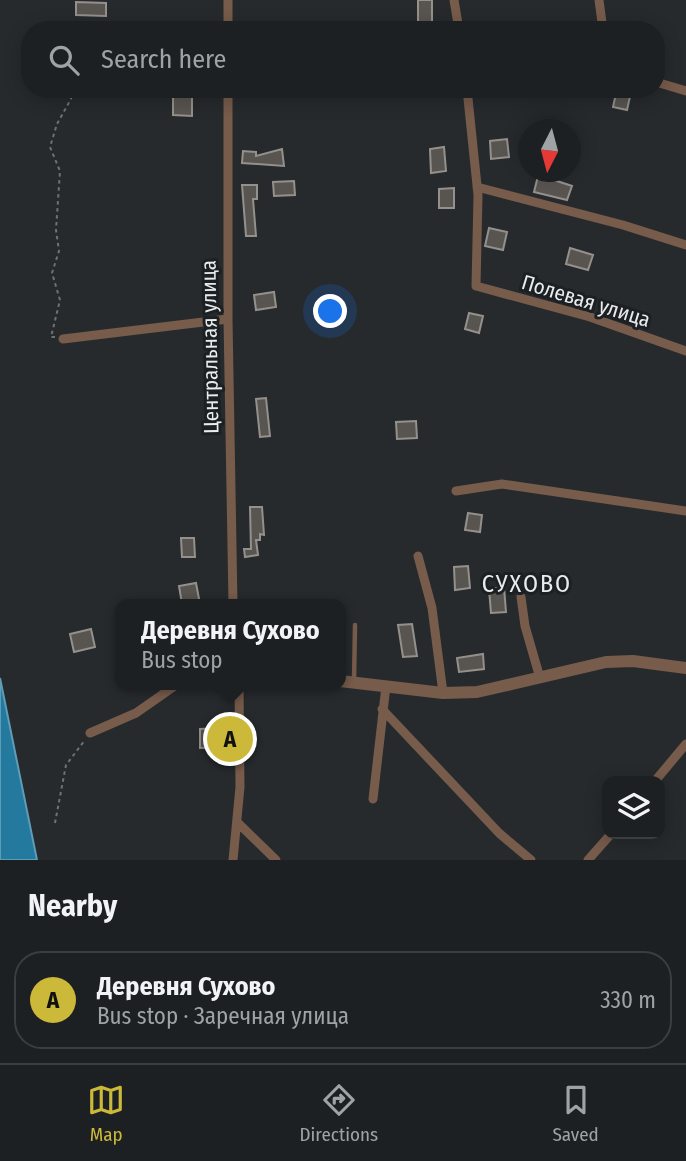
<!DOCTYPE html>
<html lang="en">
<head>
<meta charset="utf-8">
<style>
  body { margin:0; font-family:"Fira Sans Condensed",sans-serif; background:#25282a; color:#f1f3f6 }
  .controls { position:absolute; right:21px; bottom:21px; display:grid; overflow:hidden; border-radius:14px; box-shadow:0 4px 18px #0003 }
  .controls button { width:63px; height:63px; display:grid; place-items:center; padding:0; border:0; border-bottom:2px solid #3a3e40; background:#1c2022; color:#f1f3f6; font:35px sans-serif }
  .compass { position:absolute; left:518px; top:119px; width:63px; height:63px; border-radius:50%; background:#1c2022; box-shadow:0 4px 18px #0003; rotate:186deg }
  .you { position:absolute; left:331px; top:312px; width:24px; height:24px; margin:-18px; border:5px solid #fff; border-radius:50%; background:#1a73e8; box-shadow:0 0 0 10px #1a73e833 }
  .badge { display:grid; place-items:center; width:46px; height:46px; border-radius:50%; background:#ccb939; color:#111; font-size:23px; font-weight:700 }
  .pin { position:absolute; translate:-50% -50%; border:4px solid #fff; box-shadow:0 2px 7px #0006 }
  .popup { position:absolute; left:115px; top:599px; width:231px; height:91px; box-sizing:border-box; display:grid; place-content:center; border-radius:14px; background:#1c2022; filter:drop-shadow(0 2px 5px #0005); font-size:23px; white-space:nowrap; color:#a0a3a5 }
  .popup b { font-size:26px; color:#f1f3f6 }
  .popup::after { content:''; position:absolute; left:50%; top:100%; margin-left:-14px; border:14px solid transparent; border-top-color:#1c2022 }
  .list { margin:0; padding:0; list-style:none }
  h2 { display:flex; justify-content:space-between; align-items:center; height:91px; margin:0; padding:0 28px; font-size:30px }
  h2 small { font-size:23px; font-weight:400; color:#a0a3a5 }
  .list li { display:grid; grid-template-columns:46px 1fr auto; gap:21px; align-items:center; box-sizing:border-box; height:98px; margin:0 14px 14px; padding:0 14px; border:2px solid #3a3e40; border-radius:28px }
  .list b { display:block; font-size:26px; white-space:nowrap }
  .list p { margin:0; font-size:23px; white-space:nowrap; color:#a0a3a5 }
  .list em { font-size:23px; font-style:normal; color:#a0a3a5 }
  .icon { flex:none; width:38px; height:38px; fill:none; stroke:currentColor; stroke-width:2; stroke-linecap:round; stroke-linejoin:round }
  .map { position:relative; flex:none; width:686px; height:860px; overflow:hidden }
  .search { position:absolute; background:#1c2022; box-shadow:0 4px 18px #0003; left:21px; right:21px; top:21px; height:77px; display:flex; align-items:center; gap:18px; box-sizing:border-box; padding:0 24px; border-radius:28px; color:#a0a3a5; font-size:26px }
  .sheet { height:203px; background:#1c2022 }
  nav { display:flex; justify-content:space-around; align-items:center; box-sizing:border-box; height:98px; border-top:2px solid #3a3e40; background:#1c2022; font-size:19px; color:#a0a3a5 }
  nav a { display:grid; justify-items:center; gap:4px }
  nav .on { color:#ccb939 }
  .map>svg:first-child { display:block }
  .water { fill:#24799e; stroke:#5f9cb6; stroke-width:2 }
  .building { fill:#585551; stroke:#94908c; stroke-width:2 }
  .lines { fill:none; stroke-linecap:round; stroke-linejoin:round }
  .path { stroke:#6e7274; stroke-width:2; stroke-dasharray:3.5 3.5; stroke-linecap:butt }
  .service { stroke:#775b4b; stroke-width:4.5 }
  .minor { stroke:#775b4b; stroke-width:9 }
  .tertiary { stroke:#775b4b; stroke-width:12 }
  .labels { text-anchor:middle; stroke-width:6; stroke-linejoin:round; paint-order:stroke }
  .street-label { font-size:21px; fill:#e9ecee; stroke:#1c2023 }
  .quarter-label { font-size:24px; letter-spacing:2px; fill:#e9ecee; stroke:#1c2023 }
</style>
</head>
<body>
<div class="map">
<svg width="686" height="860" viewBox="0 0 686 860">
  <rect width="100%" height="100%" fill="#262a2d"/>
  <path class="water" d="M0,678L37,860H0Z"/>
  <path class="building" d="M418,0H432V30H418Z
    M76,2L106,3V16L76,15Z
    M617,89L631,92L627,110L613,107Z
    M173,95H192V116L173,115Z
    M507,139L509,157L491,159L490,141Z
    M444,147L446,171L431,173L430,149Z
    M282,149L284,166L242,163L243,151L256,152V156Z
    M539,172H550L548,178L572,186L567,200L534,192Z
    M294,181L295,195L274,196L273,182Z
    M242,185H257V199H253L256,236H246Z
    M454,188V208H439V189Z
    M489,228L507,232L503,250L485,246Z
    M570,248L593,255L588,270L566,264Z
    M274,292L276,307L256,310L254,295Z
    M469,313L483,316L479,333L465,329Z
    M266,398L270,436L260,437L256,399Z
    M416,421L417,438L397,439L396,422Z
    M250,507H262L264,535L260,534V540H256L258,555L245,557L244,549H251Z
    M468,513L482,515L480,532L465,530Z
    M181,538H194L195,557H182Z
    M468,566L470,588L455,590L454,567Z
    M196,583L200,604H182L179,586Z
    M504,587L506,612L491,613L489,589Z
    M412,624L417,656L403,657L398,625Z
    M91,629L95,647L74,652L70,634Z
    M483,654L484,669L459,672L457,658Z
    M221,728V747L200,748V729Z"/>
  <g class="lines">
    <path class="path" d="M55,337H51L60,300L52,273L59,251L56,230L60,171L50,147L57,124L71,99V89
      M55,823L66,765L85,740"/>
    <path class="service" d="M354,681L355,625"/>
    <path class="minor" d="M228,0V30
      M454,0L459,30
      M599,0L603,30
      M656,82L686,91
      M228,89V319L233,604
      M467,89L478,195L476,286L590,317L686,351
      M477,187L623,225L686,245
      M63,339L228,319
      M456,491L502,484L686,511
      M418,556L432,608L443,693
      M521,597L525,626L540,678
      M382,709L499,833L531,860
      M90,733L136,713L176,685
      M655,781L686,744
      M373,799L386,686
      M237,822L276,860
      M233,860L240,787L239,685
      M588,860L611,834"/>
    <path class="tertiary" d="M340,681L443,693L477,692L606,662L633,661L686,668"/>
  </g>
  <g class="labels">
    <g class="street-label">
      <text transform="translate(586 301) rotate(17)" y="7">Полевая улица</text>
      <text transform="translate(210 347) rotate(-91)" y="7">Центральная улица</text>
    </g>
    <g class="quarter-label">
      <text x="527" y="592">СУХОВО</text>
    </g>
  </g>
</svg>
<div class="controls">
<button><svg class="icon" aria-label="layers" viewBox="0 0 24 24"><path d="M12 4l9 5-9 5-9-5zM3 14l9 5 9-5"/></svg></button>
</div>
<svg class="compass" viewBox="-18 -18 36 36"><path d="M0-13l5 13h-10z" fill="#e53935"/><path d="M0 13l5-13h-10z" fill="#a0a3a5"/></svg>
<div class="you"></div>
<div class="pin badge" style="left:230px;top:739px">A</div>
<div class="popup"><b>Деревня Сухово</b>Bus stop</div>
<div class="search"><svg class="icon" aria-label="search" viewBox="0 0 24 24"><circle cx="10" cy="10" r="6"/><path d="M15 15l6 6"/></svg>Search here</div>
</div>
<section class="sheet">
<h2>Nearby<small></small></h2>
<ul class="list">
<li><span class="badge">A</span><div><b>Деревня Сухово</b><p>Bus stop · Заречная улица</p></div><em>330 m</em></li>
</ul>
</section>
<nav>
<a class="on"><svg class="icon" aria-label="map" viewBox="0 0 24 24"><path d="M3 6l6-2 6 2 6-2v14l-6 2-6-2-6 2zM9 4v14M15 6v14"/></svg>Map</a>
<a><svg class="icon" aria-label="directions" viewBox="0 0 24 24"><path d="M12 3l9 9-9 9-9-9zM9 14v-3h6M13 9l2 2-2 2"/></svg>Directions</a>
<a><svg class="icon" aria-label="saved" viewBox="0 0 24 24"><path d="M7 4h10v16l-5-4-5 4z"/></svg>Saved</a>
</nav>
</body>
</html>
